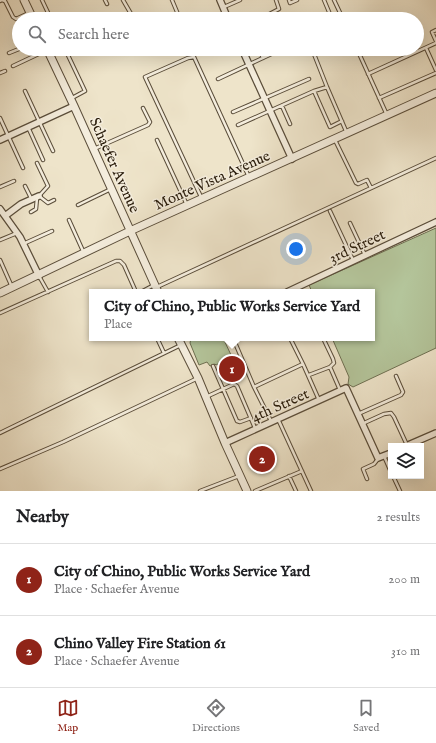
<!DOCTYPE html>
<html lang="en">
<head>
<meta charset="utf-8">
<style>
  body { margin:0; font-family:"IM FELL English",serif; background:#f6f6f6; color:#202124 }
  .controls { position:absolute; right:12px; bottom:12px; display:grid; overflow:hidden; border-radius:0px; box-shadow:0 4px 16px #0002 }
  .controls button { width:36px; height:36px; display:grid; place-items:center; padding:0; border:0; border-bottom:1px solid #e0e0e0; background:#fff; color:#202124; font:20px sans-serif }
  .you { position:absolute; left:296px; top:249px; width:14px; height:14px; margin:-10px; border:3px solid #fff; border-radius:50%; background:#1a73e8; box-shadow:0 0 0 6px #1a73e833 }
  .badge { display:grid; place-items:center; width:26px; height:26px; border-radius:50%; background:#8f2418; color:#fff; font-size:13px; font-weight:700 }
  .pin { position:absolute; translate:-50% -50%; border:2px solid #fff; box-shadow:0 1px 4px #0006 }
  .popup { position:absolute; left:89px; top:289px; width:286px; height:52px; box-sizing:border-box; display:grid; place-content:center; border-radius:0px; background:#fff; filter:drop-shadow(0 1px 3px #0005); font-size:13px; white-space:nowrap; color:#757577 }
  .popup b { font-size:15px; color:#202124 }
  .popup::after { content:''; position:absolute; left:50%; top:100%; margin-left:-8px; border:8px solid transparent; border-top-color:#fff }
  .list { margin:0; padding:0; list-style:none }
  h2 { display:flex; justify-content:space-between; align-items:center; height:52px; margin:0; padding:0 16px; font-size:17px }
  h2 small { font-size:13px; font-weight:400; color:#757577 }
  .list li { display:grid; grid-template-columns:26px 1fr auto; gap:12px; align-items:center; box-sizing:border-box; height:72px; padding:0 16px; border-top:1px solid #e0e0e0 }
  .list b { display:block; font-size:15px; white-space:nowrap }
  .list p { margin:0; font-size:13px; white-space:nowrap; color:#757577 }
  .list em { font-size:13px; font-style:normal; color:#757577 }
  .icon { flex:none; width:22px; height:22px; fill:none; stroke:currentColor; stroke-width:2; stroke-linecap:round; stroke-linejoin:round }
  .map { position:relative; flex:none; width:436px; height:491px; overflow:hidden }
  .search { position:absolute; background:#fff; box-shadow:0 4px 16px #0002; left:12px; right:12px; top:12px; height:44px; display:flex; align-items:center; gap:10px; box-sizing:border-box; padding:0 14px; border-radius:22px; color:#757577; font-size:15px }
  .sheet { height:196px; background:#fff }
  nav { display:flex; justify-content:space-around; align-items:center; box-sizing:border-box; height:56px; border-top:1px solid #e0e0e0; background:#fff; font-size:11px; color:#757577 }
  nav a { display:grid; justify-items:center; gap:2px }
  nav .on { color:#8f2418 }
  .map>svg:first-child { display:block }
  .green { fill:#b4c59b; stroke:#6e7052 }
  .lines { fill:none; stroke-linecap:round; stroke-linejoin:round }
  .service-casing { stroke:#5a4d3a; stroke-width:4.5 }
  .minor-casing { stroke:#5a4d3a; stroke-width:8 }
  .tertiary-casing { stroke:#5a4d3a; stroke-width:9 }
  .service { stroke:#f4eddd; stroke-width:2.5 }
  .minor { stroke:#f4eddd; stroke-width:5.5 }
  .tertiary { stroke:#f4eddd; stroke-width:7 }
  .labels { text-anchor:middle; stroke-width:3; stroke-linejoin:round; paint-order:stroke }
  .street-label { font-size:15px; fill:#281b0a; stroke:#f4eddd }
</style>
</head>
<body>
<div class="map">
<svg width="436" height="491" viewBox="0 0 436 491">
  <rect width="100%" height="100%" fill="#eee4ca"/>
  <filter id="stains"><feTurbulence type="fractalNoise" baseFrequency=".005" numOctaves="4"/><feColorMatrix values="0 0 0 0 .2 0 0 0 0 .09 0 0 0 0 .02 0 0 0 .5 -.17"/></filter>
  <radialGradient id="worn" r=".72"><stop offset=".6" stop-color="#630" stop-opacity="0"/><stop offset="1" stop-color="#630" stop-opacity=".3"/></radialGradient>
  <path class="green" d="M436,228V348L353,387L348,384L349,377L332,338H372V292H312L309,285Z
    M191,338H223L232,357L216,365L215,364L210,366L207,362L199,365L190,343Z"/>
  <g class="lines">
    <g class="service-casing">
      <path id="service" d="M42,0L51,19
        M105,0L107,4
        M123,0L134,19
        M172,0L180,19
        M289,0L290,3L297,0
        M324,0L332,19
        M334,0L343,19
        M0,1L2,0L5,1L13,17L16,19L29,13
        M224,7L240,0
        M260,19L279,9L276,0
        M436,30L432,32L436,41
        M426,48L436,70
        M65,49L85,91L72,98
        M259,49L263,58
        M312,49L327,87L346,131
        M357,49L387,115
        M312,51L317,49
        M9,53L19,49
        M13,66L47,50
        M0,73L5,71
        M368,74L436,43
        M218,79L282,49
        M25,91L53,151
        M314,91L330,127L342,121
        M379,98L436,73
        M282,106L290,124
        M233,112L309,79
        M0,118L23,168
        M238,125L314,91L327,87
        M28,127L43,160
        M157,140L187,205
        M335,140L356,183L358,184L367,180L371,188
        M94,149L148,125L150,122L143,108
        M37,163L48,186L39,196L48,203L54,200
        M25,186L31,198
        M0,187L14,181
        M202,199L145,77L188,58L194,57L249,177
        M78,205L111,189
        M330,211L353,260
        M31,212L36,209L37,198
        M69,220L83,251
        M350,223L365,255
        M0,240L17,233
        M23,244L52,231
        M0,260L12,287
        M39,276L48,292
        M157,287L436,158
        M141,292L154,285
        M0,313L116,261H120L124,265L136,292
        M157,338L164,353
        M233,338L254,387
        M290,338L303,364
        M323,338L333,359L334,363L330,367
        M213,366L237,421L240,422L251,418
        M309,375L330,367L340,390
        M206,397L234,384L237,386L255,428
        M358,414L401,395L403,392L396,376
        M278,419L311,491
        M271,421L254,387L303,364L319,400
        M362,424L384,414L391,413L394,417L407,445
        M0,433L181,345
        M384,456L391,472
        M0,469L63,442L198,378
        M289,476L296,491
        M393,476L400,491
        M367,479L363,469L374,464L378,459
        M200,491L239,476
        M255,491L302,471"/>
    </g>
    <g class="minor-casing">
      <path id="minor" d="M220,0L228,19
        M242,49L292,159
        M0,140L74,106
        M0,209L20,237L39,276
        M5,216L21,204L39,196
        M287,292L436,222
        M225,443L346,388L378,458L391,453
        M406,446L436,433"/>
    </g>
    <g class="tertiary-casing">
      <path id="tertiary" d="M24,0L33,19
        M47,49L74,106L158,292
        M0,293L130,231L436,93
        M178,338L198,378L225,443L247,491"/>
    </g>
    <use href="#service" class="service"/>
    <use href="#minor" class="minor"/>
    <use href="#tertiary" class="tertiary"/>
  </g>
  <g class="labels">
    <g class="street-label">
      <text transform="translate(115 165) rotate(66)" y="5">Schaefer Avenue</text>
      <text transform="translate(212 180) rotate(-24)" y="5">Monte Vista Avenue</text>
      <text transform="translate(357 246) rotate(-25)" y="5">3rd Street</text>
      <text transform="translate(280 405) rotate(-24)" y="5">4th Street</text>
    </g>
  </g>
  <rect width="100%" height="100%" filter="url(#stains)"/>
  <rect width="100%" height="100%" fill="url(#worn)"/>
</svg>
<div class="controls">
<button><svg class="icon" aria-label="layers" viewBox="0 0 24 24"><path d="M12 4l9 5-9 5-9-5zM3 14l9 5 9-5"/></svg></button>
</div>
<div class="you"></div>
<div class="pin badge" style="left:232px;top:369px">1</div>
<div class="popup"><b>City of Chino, Public Works Service Yard</b>Place</div>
<div class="pin badge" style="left:262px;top:459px">2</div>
<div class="search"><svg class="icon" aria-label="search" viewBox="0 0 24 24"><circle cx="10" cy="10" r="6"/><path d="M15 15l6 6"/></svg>Search here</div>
</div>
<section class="sheet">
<h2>Nearby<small>2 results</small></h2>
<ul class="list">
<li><span class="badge">1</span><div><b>City of Chino, Public Works Service Yard</b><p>Place · Schaefer Avenue</p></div><em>200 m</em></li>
<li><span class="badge">2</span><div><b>Chino Valley Fire Station 61</b><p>Place · Schaefer Avenue</p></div><em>310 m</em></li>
</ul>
</section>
<nav>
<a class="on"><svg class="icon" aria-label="map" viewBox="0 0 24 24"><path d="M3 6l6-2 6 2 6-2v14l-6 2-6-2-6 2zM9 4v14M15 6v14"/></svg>Map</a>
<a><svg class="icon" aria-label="directions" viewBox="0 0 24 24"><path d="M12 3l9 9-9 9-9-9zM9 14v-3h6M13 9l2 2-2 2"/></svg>Directions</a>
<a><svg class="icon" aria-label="saved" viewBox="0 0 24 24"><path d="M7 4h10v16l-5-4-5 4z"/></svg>Saved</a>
</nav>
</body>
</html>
